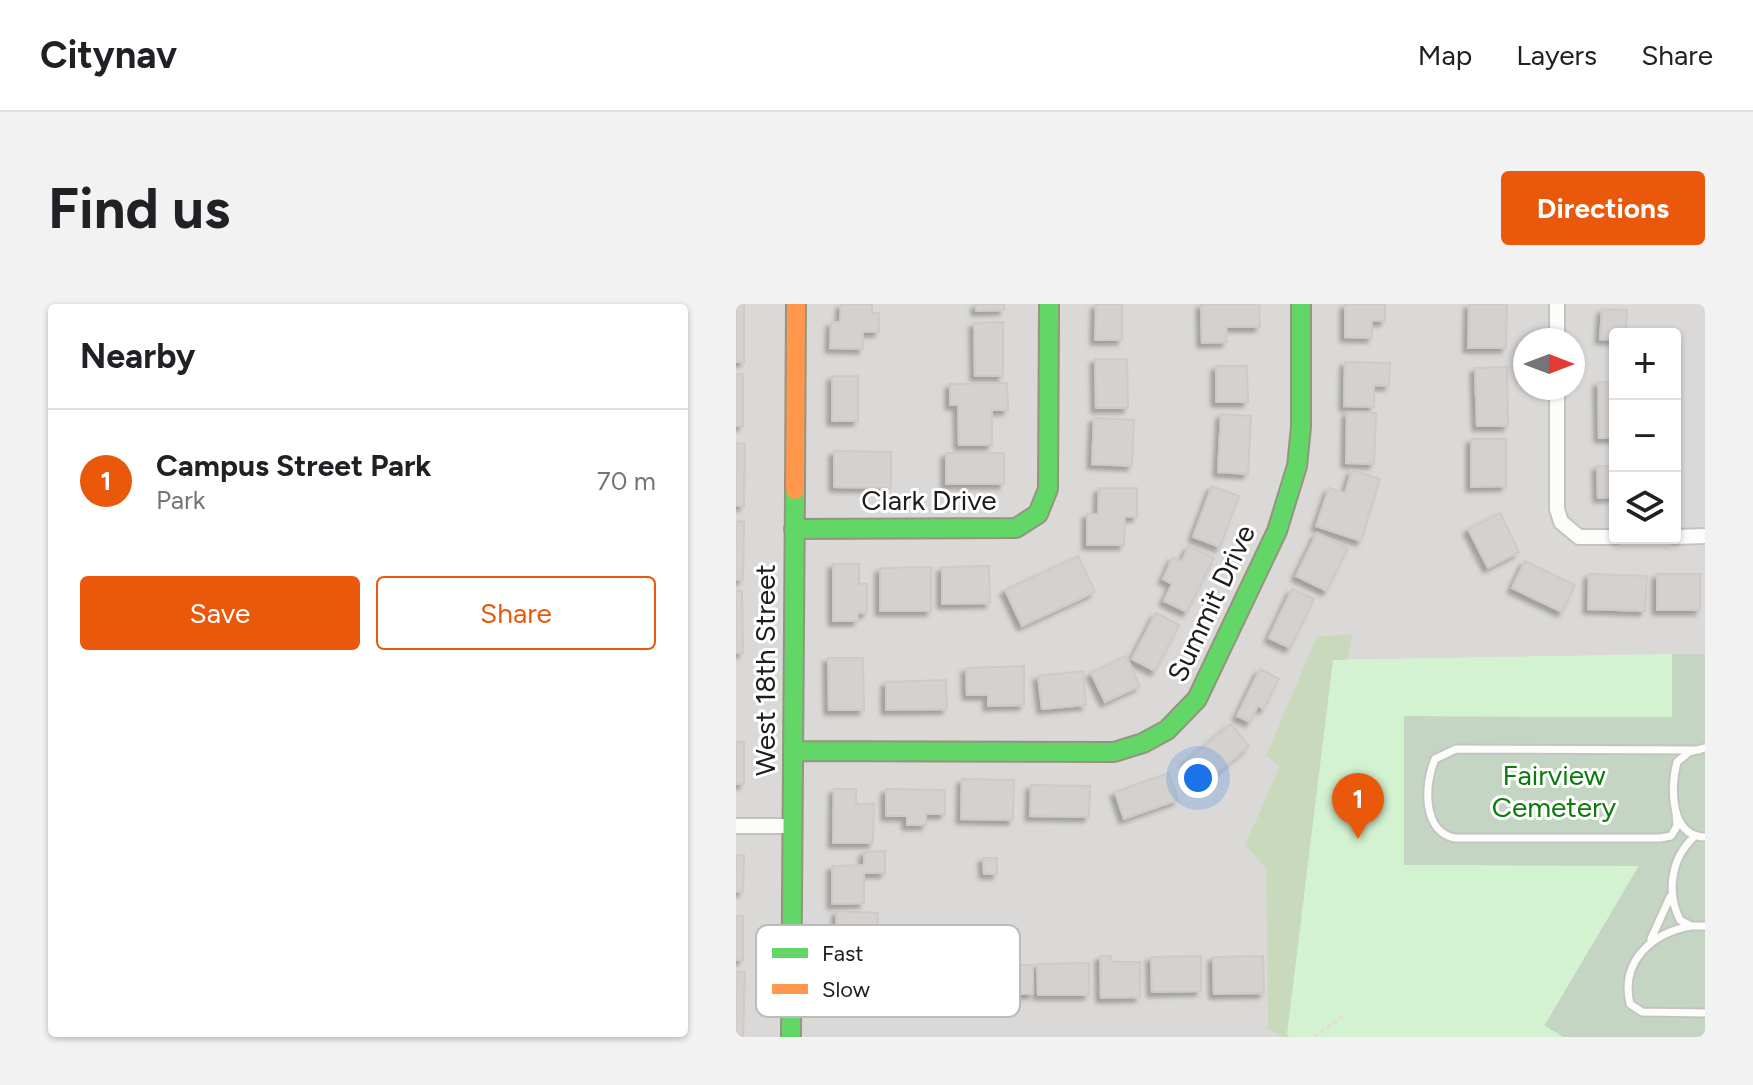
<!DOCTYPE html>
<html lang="en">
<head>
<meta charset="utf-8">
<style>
  body { margin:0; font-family:Figtree,sans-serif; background:#f2f2f2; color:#202124 }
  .controls { position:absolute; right:24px; top:24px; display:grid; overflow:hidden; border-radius:8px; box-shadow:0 2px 6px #0004 }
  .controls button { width:72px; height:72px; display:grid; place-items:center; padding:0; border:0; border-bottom:2px solid #e0e0e0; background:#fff; color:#202124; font:40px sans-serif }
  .compass { position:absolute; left:777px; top:24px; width:72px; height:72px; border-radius:50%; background:#fff; box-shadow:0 2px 6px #0004; rotate:90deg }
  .you { position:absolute; left:462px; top:474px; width:28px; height:28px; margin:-20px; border:6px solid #fff; border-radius:50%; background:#1a73e8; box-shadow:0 0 0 12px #1a73e833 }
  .badge { display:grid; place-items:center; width:52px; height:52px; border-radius:50%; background:#ea580c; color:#fff; font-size:26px; font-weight:700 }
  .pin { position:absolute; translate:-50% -66px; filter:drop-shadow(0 2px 4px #0008) }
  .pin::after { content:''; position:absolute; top:42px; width:28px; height:24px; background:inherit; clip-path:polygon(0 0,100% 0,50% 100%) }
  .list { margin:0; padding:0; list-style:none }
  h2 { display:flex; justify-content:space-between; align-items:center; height:104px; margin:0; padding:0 32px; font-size:34px }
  h2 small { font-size:26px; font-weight:400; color:#757577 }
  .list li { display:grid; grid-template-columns:52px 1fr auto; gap:24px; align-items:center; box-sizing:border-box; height:144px; padding:0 32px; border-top:2px solid #e0e0e0 }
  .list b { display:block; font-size:30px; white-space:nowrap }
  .list p { margin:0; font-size:26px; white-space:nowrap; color:#757577 }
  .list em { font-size:26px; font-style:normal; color:#757577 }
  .actions { display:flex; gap:16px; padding:24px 32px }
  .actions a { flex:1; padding:18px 0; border:2px solid #ea580c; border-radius:8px; text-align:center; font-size:28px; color:#ea580c }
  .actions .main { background:#ea580c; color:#fff }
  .icon { flex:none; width:44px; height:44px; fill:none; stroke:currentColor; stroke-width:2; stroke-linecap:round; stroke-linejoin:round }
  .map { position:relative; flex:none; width:969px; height:733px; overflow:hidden; border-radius:8px }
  header { display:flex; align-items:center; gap:48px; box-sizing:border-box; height:112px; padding:0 40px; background:#fff; border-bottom:2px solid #e0e0e0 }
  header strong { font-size:38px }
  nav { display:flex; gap:44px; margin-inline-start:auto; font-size:28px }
  .intro { display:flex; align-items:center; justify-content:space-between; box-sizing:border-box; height:192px; padding:0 48px }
  h1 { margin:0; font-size:56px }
  .button { padding:20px 36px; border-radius:8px; background:#ea580c; color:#fff; font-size:28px; font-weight:700 }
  main { display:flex; gap:48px; padding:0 48px }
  aside { flex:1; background:#fff; border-radius:8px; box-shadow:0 2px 6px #0004 }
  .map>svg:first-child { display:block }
  .residential { fill:#dad9d7; fill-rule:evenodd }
  .forest { fill:#c8dabb }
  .cemetery { fill:#c4d6c3 }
  .park { fill:#d3f2d0 }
  .building { fill:#d4d1ce; stroke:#cecac7; stroke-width:2; filter:url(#shadow) }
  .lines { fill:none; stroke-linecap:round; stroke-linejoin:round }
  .lane-casing { stroke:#c4c3c2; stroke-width:11 }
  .street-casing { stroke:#c4c3c2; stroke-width:18 }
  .fast-casing { stroke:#95947e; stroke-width:22 }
  .slow-casing { stroke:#95947e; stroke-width:22 }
  .path { stroke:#ead9d8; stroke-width:3; stroke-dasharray:4 4; stroke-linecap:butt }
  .lane { stroke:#fcfcfb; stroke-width:7 }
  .street { stroke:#fcfcfb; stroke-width:14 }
  .fast { stroke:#63d668; stroke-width:18 }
  .slow { stroke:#ff974d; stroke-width:18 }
  .labels { text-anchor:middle; stroke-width:6; stroke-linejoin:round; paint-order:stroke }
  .street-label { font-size:28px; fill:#1d1d1d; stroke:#fff }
  .park-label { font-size:28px; fill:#0c7b0b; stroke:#fff }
  .key { fill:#fff; stroke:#bbb; stroke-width:2 }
  .key-label { font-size:22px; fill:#1d1d1d }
</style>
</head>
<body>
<header>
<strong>Citynav</strong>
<nav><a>Map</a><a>Layers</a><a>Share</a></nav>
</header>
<div class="intro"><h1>Find us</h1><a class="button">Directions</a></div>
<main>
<aside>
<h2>Nearby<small></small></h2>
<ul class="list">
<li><span class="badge">1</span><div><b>Campus Street Park</b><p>Park</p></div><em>70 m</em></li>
</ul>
<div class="actions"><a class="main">Save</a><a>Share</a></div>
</aside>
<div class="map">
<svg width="969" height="733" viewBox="0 0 969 733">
  <defs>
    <filter id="shadow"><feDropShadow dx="-4.5" dy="4.5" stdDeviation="2" flood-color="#0004"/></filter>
  </defs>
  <rect width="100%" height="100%" fill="#ebe9e6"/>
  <path class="residential" d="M0,0H969V350L598,356L564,378L538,433L586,453L551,730L553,733H0ZM879,30H939V234H879ZM789,36H837V84H789Z"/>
  <path class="forest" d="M616,331C607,391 587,447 579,507L578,733H547L532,725L530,564L509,541L544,462L530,452L581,332Z"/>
  <path class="cemetery" d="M936,350H969V733H827L808,722L902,563L667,561L668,412L936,413Z"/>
  <path class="park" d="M936,350V413L668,412V561L902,562L808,721L827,733H553L551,730L597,356Z"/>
  <path class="building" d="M0,0H8V58H0Z
    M105,0H136V9H143V28H127V45L94,44L95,18H104Z
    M240,0H268V6L240,7Z
    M360,0H386V36H359Z
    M465,0H523L524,23H490L491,38L466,39Z
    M609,0H649V17H636V34L609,33Z
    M733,0H771L770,44H732Z
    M866,5L891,6L890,30H879V36L864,35Z
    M267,18V72H239L238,19Z
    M359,55H391L392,104H360Z
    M609,58L654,59L653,82L638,81V103L608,102Z
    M480,62H511L512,98H480Z
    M771,63L772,122H741L739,64Z
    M0,70H7V122H0Z
    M96,72H122V117H96Z
    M862,78H879V134H863Z
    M271,79L272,106H256V141H223L222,101H214V80Z
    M611,108L640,109L638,160L610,159Z
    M485,110L515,112L512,170L482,168Z
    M358,114L398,116L396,162L356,160Z
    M735,135H770V182L735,183Z
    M0,139L9,140L8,202L0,201Z
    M98,147L155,148V184L98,183Z
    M210,149H268V180H210Z
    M861,162H879V193L862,194Z
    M616,166L644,175L625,237L580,222L593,184L609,189Z
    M476,182L503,192L484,243L457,233Z
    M363,184H401V213H389L388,241H351V210H362Z
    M764,209L783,248L752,264L732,225Z
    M0,217L8,218L7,276H0Z
    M581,229L612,244L591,287L560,272Z
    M453,242L478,254L451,308L428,297L436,280L427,275L437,253L446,257Z
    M342,252L359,288L286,322L269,286Z
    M789,257L839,281L826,308L776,284Z
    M97,260H123V280H131V309H122V317H97Z
    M253,262L254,299L206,300V263Z
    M195,263V307H144V264Z
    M853,270L911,272L909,307L852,305Z
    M921,270H964V306H921Z
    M556,285L578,295L554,344L533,334Z
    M0,287H6L7,349H0Z
    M420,309L443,321L419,367L396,355Z
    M390,352L404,382L369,398L355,369Z
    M92,354H127L128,406H93Z
    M288,362V401L252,402V391H231L230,364Z
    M524,365L543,375L528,405L522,402L514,418L501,412Z
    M347,367L350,401L306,405L302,372Z
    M210,376L211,405L150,406V378Z
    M495,420L513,442L468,480L450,458Z
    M0,438H8V480H0Z
    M433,469L442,496L388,515L379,488Z
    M226,475L278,476L277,516L225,515Z
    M295,481L354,482L353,513L294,512Z
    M98,485H120V500H138L137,539H97Z
    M150,485L209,486V510H190V521H171V512H150Z
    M149,547V569H128V599L96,600V562L128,561V548Z
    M0,551H8L7,588H0Z
    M247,554H261V570H248Z
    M101,607L142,609L141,634L152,635V658L113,656L114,640L99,639Z
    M0,612H7V656H0Z
    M364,652H375L376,658H404V693L365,694Z
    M465,652V687L416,688L415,653Z
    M527,652L528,689L478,690L477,653Z
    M353,659V691H302L301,660Z
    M242,660L297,661V690L242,689Z
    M0,668H9L7,733L0,732Z"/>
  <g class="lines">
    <g class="lane-casing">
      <path id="lane" d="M969,444L953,448L941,458C934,483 934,533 969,533
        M940,509L941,522L935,532L924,534H719C686,528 688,480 699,455L720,445L963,446
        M958,533C935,554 930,588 944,616L955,622H969
        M955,622C916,629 884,657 894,700L906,708L969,709
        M915,635L934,593"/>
    </g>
    <g class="street-casing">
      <path id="street" d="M821,0V36
        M821,84V205L825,218L843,233H879
        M939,233L969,232
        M0,522H56"/>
    </g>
    <g class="fast-casing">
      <path id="fast" d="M58,225L280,224L302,210L312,185L313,0
        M57,447L378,448L407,439L431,426L461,395L541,227L561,162L565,123V0
        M55,733L59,186"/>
    </g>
    <g class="slow-casing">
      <path id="slow" d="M59,186L60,0"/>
    </g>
    <path class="path" d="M578,733L609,710"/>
    <use href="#lane" class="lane"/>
    <use href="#street" class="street"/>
    <use href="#fast" class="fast"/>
    <use href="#slow" class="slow"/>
  </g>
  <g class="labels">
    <g class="street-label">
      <text x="193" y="206">Clark Drive</text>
      <text transform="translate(475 299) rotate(-65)" y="10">Summit Drive</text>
      <text transform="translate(29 366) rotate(-90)" y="10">West 18th Street</text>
    </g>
    <g class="park-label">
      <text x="818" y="481">Fairview<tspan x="818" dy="32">Cemetery</tspan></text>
    </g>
  </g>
  <rect x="20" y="621" width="264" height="92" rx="12" class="key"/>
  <rect x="36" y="644" width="36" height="10" fill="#63d668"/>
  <rect x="36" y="680" width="36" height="10" fill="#ff974d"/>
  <g class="key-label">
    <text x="86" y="657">Fast</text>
    <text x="86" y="693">Slow</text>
  </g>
</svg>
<div class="controls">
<button>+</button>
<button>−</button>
<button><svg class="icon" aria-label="layers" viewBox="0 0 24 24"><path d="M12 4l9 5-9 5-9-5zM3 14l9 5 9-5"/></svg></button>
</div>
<svg class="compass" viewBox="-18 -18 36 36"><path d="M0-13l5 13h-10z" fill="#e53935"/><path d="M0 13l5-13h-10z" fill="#757577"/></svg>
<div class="you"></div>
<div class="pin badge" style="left:622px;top:535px">1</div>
</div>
</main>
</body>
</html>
